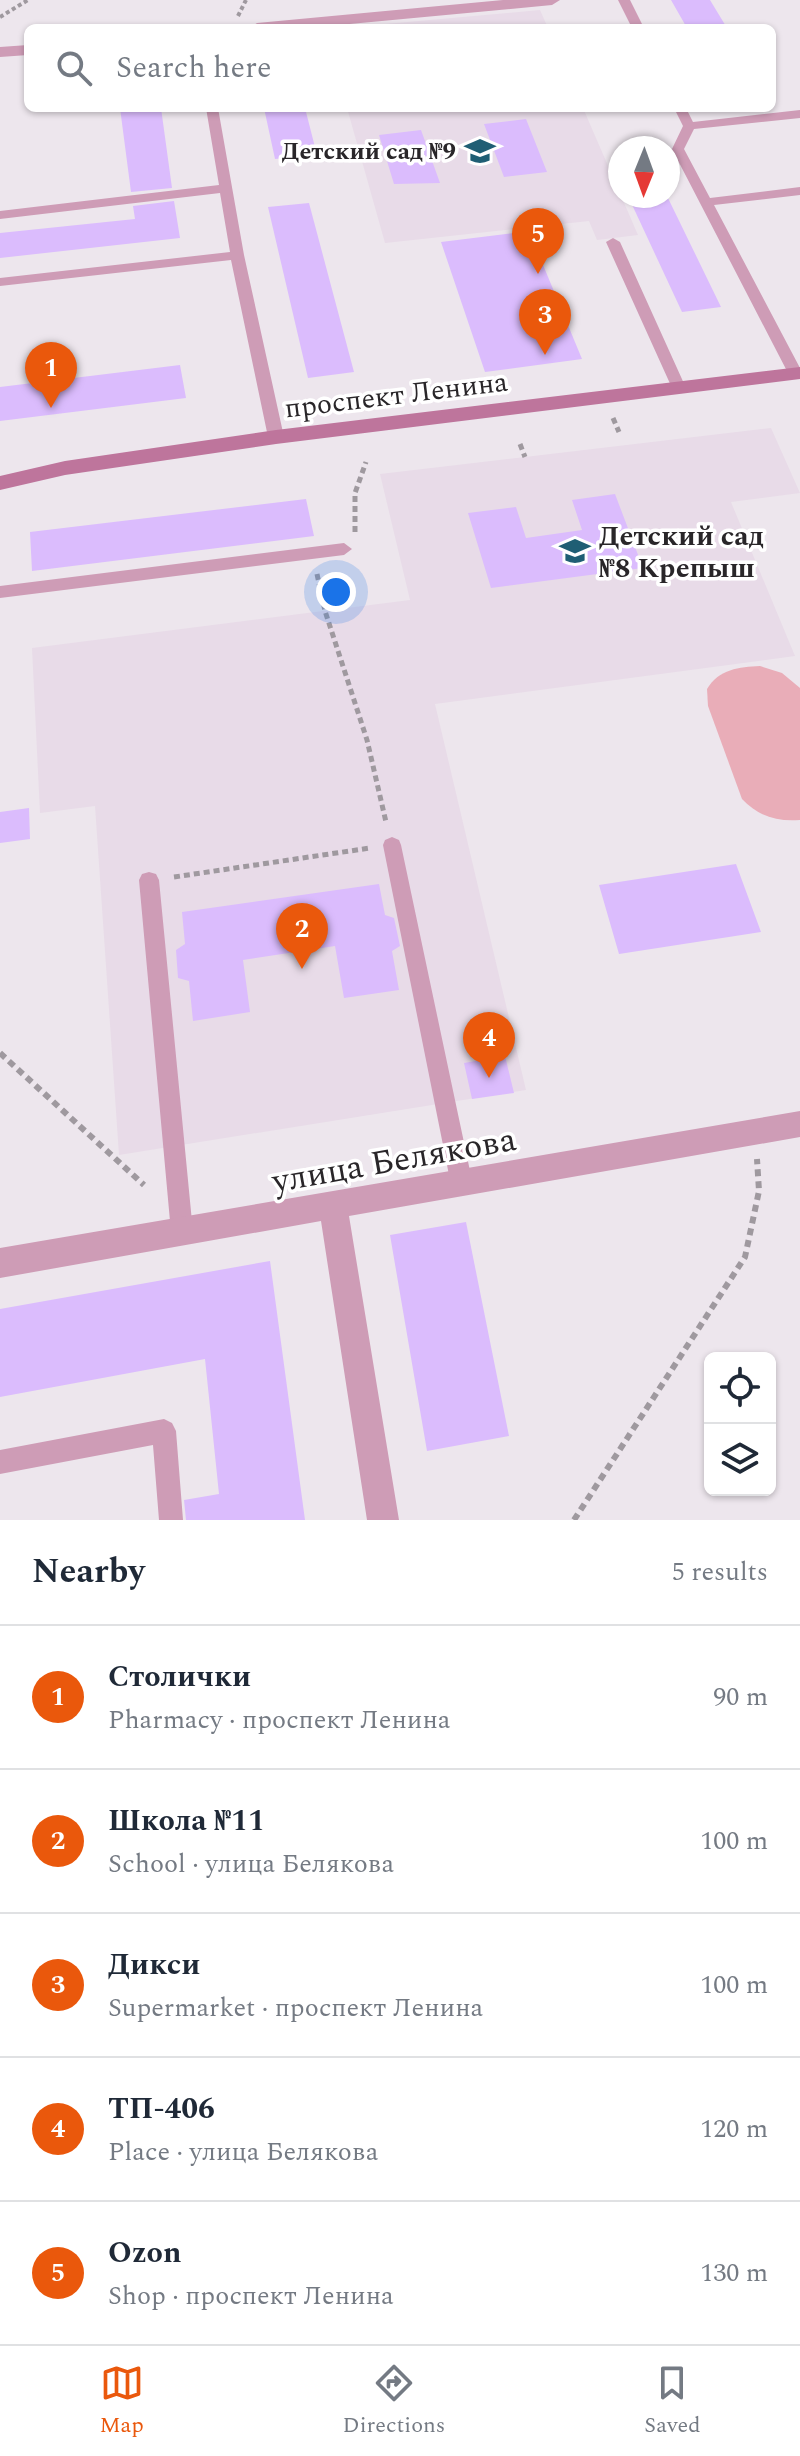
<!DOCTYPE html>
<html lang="en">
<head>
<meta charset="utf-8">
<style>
  body { margin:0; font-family:Spectral,serif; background:#f2f2f3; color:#1f2937 }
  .controls { position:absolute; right:24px; bottom:24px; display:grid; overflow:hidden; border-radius:12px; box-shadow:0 2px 6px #0004 }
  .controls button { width:72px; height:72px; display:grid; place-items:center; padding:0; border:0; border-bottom:2px solid #e0e1e3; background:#fff; color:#1f2937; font:40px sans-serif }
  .compass { position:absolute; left:608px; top:136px; width:72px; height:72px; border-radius:50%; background:#fff; box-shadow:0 2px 6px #0004; rotate:181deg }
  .you { position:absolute; left:336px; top:592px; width:28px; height:28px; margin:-20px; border:6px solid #fff; border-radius:50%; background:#1a73e8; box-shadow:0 0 0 12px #1a73e833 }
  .badge { display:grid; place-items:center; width:52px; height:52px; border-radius:50%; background:#ea580c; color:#fff; font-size:26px; font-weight:700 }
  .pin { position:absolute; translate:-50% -66px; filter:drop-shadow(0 2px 4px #0008) }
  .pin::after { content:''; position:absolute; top:42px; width:28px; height:24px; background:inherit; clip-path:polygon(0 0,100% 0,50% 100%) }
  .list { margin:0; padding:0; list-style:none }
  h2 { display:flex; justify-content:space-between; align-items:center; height:104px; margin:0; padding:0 32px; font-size:34px }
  h2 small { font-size:26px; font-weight:400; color:#747a83 }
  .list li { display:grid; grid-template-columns:52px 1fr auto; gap:24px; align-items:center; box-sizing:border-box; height:144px; padding:0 32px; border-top:2px solid #e0e1e3 }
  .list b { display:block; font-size:30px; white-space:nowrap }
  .list p { margin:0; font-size:26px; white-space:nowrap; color:#747a83 }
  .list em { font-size:26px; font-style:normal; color:#747a83 }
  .icon { flex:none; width:44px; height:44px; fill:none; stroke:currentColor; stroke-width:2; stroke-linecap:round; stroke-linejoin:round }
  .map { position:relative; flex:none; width:800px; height:1520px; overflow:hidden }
  .search { position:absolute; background:#fff; box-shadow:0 2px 6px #0004; left:24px; right:24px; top:24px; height:88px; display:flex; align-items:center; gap:20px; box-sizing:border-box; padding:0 28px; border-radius:12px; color:#747a83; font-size:30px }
  .sheet { height:824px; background:#fff }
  nav { display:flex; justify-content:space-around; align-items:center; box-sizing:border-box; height:112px; border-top:2px solid #e0e1e3; background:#fff; font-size:22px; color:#747a83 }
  nav a { display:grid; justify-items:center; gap:4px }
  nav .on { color:#ea580c }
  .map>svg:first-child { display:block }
  .built { fill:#e8dbe8 }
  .green { fill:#e9adb8 }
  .building { fill:#dbbcfd }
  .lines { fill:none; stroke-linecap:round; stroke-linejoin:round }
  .path-far2 { stroke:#9f999f; stroke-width:4; stroke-dasharray:4 3; stroke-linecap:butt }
  .path-far1 { stroke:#9f999f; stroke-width:5; stroke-dasharray:6 4; stroke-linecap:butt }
  .path { stroke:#9f999f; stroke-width:6; stroke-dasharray:7 5; stroke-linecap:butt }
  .lane { fill:#ce9cb6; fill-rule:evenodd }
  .street { fill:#ce9cb6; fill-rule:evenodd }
  .secondary { fill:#be759c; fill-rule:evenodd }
  .labels { text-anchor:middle; stroke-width:7; stroke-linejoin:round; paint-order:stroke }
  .far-poi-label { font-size:24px; font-weight:bold; fill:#292629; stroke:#fff; text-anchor:end }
  .street-label { font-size:28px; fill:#292629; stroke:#fff }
  .poi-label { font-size:28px; font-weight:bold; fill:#292629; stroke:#fff; text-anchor:start }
  .near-street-label { font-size:34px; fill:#292629; stroke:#fff }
</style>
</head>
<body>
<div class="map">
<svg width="800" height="1520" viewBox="0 0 800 1520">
  <rect width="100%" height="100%" fill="#ede6ed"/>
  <path class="built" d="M540,10L548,28H341Z
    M347,108H583L638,235L597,240L589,221L385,243Z
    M771,428L800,493L731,502L795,656L435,704L526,1090L119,1155L95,806L40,813L32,648L410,600L380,474Z"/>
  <path class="green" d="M760,666L782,673L800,688V820C777,822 758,816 742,799L708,706L707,689C719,669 739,667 760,666Z"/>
  <path class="building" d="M671,0H710L727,28H687Z
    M120,108H161L172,188L131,192Z
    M264,108H305L317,155L275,159Z
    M526,119L547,172L504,177L484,124Z
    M421,130L440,183L394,184L379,135Z
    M628,196H667L721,307L682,312Z
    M174,201L180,238L0,258V233L135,219L133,206Z
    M309,203L354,372L308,378L268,207Z
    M529,231L582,359L485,372L441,242Z
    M180,365L186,398L0,421V387Z
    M615,494L643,568L491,588L468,513L516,507L526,538L582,530L572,500Z
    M306,499L314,536L32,571L30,532Z
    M29,808L30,839L0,843V812Z
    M736,864L761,932L619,954L599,885Z
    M379,884L385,915L394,918L400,946L392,951L399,990L344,998L335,946L243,960L250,1012L193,1021L189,981L178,978L176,950L185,944L182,912Z
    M505,1056L514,1093L472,1099L464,1063Z
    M466,1222L509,1436L427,1451L390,1235Z
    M270,1261L305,1520H186L184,1500L219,1494L205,1359L0,1397V1309Z"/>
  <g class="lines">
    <path class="path-far2" d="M238,16L246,0
      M0,17L28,0"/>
    <path class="path-far1" d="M613,418L619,432
      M520,444L525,457
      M355,532V493L366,462
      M317,574L325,611L367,740L386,822
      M174,877L370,848"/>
    <path class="path" d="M0,1053L144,1185
      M574,1520L745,1257L759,1191L757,1159"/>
    <path class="lane" d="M618,0H630L644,28H632Z
      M206,108H218L244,255L284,437L276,442L268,437L231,260L0,286V278L230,252L220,193L0,219V211L219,185Z
      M674,108H686L693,122L800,110V118L694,129L684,149L710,198L800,187V195L714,205L800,368V376H790L788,373L672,149L683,126Z
      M613,238L620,242L686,388L684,391H674L672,388L606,242Z
      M344,543L352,549L344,555L0,598V586Z
      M392,837L399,840L401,845L473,1185L470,1192L462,1195L454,1192L451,1185L383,845L385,840Z
      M149,872L156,874L159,880L193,1232L190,1240L182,1243L174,1240L171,1232L139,880L142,874Z
      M164,1419L172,1423L176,1431L183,1520H159L153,1445L0,1474V1450Z"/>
    <path class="street" d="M503,0H560L552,5L307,28H249L257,23Z
      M28,45V55L0,57V47Z
      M800,1111V1137L349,1216L399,1520H367L321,1221L0,1278V1248Z"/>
    <path class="secondary" d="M800,367V379L276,444L65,475L0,490V476L65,461L276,430Z"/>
  </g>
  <defs>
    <g id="school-bare" transform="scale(2.4)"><path d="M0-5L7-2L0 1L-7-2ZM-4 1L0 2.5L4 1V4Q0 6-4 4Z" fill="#1f5e74" stroke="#fff" stroke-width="2.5" paint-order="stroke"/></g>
  </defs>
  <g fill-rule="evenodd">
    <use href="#school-bare" x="480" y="151"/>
    <use href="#school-bare" x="575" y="551"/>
  </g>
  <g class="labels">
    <g class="far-poi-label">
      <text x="456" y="159">Детский сад №9</text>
    </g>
    <g class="street-label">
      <text transform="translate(396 394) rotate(-7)" y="10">проспект Ленина</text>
    </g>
    <g class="poi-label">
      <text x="599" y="545">Детский сад<tspan x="599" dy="32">№8 Крепыш</tspan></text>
    </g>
    <g class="near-street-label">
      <text transform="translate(394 1159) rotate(-10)" y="12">улица Белякова</text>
    </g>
  </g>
</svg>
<div class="controls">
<button><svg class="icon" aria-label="locate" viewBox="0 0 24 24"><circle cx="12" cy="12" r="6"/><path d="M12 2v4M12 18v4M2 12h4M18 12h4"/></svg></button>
<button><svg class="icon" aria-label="layers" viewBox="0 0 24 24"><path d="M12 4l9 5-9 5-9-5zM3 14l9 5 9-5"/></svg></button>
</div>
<svg class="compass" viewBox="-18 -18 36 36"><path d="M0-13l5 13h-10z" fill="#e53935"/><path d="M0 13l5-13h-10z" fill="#747a83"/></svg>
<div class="you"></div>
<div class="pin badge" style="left:51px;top:408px">1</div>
<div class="pin badge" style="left:302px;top:969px">2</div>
<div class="pin badge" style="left:545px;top:355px">3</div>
<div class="pin badge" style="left:489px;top:1078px">4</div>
<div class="pin badge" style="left:538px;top:274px">5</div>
<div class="search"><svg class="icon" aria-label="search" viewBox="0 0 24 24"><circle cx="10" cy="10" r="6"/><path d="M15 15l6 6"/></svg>Search here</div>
</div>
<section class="sheet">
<h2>Nearby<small>5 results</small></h2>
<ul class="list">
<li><span class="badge">1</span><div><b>Столички</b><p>Pharmacy · проспект Ленина</p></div><em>90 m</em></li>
<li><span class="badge">2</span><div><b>Школа №11</b><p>School · улица Белякова</p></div><em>100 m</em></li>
<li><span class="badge">3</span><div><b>Дикси</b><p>Supermarket · проспект Ленина</p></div><em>100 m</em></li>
<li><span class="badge">4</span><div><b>ТП-406</b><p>Place · улица Белякова</p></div><em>120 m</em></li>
<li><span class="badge">5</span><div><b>Ozon</b><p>Shop · проспект Ленина</p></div><em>130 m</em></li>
</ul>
</section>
<nav>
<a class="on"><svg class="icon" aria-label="map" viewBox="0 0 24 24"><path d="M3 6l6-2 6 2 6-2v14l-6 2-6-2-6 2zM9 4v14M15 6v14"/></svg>Map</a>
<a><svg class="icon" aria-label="directions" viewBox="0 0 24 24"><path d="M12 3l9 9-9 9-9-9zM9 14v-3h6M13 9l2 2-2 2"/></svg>Directions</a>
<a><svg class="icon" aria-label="saved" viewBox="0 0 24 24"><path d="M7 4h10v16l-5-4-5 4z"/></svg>Saved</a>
</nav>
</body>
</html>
